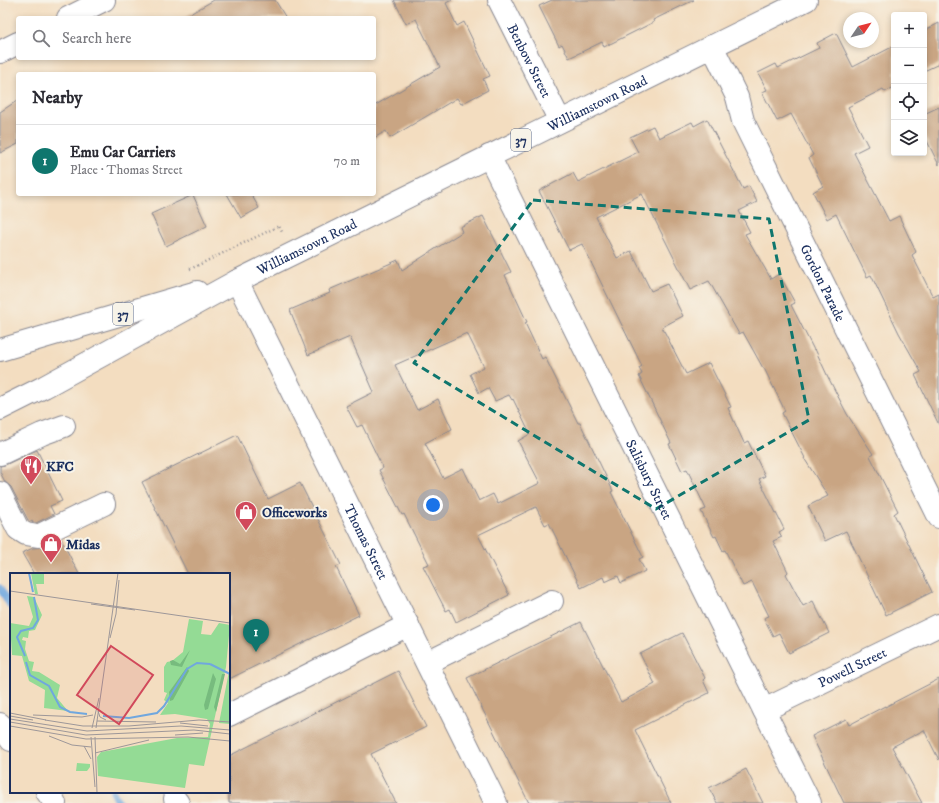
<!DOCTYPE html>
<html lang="en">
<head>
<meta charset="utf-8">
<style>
  body { margin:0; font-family:"IM FELL DW Pica",serif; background:#f7f7f7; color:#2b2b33 }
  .controls { position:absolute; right:12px; top:12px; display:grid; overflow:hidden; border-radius:4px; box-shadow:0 2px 6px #0003 }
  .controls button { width:36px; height:36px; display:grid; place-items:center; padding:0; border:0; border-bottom:1px solid #e1e1e2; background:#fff; color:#2b2b33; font:20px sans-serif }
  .compass { position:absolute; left:843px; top:12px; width:36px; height:36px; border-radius:50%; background:#fff; box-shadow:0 2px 6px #0003; rotate:55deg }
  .you { position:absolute; left:433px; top:505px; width:14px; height:14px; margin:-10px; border:3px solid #fff; border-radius:50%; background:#1a73e8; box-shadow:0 0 0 6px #1a73e833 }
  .badge { display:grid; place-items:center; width:26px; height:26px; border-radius:50%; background:#0f766e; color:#fff; font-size:13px; font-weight:700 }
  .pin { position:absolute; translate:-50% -33px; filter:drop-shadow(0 1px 2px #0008) }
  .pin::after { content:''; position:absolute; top:21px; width:14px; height:12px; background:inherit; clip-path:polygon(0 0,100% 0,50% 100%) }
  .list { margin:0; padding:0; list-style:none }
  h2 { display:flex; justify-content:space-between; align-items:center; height:52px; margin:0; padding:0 16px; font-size:17px }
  h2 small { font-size:13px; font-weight:400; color:#7c7c81 }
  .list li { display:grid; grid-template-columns:26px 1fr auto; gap:12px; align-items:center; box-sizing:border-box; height:72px; padding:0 16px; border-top:1px solid #e1e1e2 }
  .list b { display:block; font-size:15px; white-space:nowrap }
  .list p { margin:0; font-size:13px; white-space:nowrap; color:#7c7c81 }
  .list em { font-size:13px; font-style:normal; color:#7c7c81 }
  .icon { flex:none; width:22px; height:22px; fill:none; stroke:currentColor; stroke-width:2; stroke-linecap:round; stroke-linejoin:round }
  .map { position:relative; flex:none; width:939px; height:803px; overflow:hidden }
  .search { position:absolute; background:#fff; box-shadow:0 2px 6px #0003; left:16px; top:16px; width:360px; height:44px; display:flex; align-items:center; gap:10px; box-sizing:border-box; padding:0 14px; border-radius:4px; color:#7c7c81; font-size:15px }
  .panel { position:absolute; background:#fff; box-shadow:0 2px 6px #0003; left:16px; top:72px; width:360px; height:124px; border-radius:4px }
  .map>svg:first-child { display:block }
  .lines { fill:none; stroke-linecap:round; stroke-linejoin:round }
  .stream { stroke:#70a7de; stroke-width:7 }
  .building { fill:#c9a583; fill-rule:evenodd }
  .minor-casing { stroke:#87868f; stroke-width:24 }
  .major-casing { stroke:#87868f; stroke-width:24 }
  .highway-casing { stroke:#87868f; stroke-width:24 }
  .path { stroke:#87868f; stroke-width:2.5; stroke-dasharray:1 3; stroke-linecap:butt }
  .minor { stroke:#fff; stroke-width:22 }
  .major { stroke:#fff; stroke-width:22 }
  .highway { stroke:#fff; stroke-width:22 }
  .marked { fill:none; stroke:#0f766e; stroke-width:3; stroke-dasharray:8 5; stroke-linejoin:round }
  .labels { text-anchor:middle; stroke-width:4; stroke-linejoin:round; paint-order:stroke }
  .shield { fill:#f7f3e8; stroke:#5d6a87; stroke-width:1 }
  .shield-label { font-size:13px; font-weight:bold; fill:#1b2f5e }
  .street-label { font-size:14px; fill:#1b2f5e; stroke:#f7f3e8 }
  .poi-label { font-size:14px; font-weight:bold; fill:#1b2f5e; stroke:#f7f3e8; text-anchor:start }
  .inset-river { fill:none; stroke:#70a7de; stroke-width:2 }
  .inset-road { fill:none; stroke:#9d9799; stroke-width:1 }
  .view { fill:#d1495b; fill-opacity:0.15; stroke:#d1495b; stroke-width:2 }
  .inset-edge { fill:none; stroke:#1b2f5e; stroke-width:2 }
</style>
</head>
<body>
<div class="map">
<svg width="939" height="803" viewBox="0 0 939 803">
  <rect width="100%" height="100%" fill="#f7f3e8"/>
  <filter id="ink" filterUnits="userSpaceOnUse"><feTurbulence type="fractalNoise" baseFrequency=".025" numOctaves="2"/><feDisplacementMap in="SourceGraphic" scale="8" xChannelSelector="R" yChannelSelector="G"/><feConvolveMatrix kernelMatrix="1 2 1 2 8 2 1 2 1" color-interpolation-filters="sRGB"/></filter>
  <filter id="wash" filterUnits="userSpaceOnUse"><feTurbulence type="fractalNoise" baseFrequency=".012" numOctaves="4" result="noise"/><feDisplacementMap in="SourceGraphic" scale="16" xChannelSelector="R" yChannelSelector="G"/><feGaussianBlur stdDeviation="0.9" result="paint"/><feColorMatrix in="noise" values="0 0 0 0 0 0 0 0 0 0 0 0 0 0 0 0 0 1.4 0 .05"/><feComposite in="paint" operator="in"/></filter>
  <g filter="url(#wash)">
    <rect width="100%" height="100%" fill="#f3ddc0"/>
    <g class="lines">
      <path class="stream" d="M0,588L11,607
        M113,792L119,803"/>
    </g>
    <g id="blocks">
      <path class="building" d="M214,0H275L286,18H183Z
        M394,0H452L446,3L457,26L464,22L490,76L483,79L488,90L461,104L457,98L390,138L386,131L374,138V106L440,67L416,19L406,24Z
        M552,0H694L653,20L654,22L604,47L602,42L569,58L562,44L559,46L539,6Z
        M939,23V64L924,71V31Z
        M836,33L853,67L894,46V87L885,92L883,89L848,107L868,146L854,153L889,221L899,216L916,252L912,255L933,297L939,294V425L915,375L921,372L899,333L871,275L867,277L836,214L827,219L813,192L823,186L809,158L813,155L791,114L777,121L762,92L767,90L758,73L776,64L778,68L819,48L817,43Z
        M18,100V144L0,153V112Z
        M939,107V165L924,135V114Z
        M707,119L743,189L749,186L757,202L739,211L750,232L745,234L771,279L779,274L795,303L791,305L814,350L815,349L828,377L847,414L873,454L870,456L898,511L894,514L932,592L886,615L846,531L825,541L808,506L828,496L804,458H805L782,413L785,411L764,368H763L743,332L739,334L709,281L690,290L642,194L596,217L617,258L631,251L651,291L667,284L683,316L662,327L686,374L709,363L731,407L728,408L744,443L748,441L765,476L759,479L784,529L779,532L782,537L773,541L788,572L786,574L803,606L813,601L829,633L789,653L779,633L773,636L764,618L769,616L752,582L743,586L725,550L723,551L716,536L714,537L701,511L706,509L687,469L682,471L669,444L671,443L639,376L642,374L639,368L642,366L582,244L569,250L539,191L573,173L578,182L638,152L630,137L653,126L659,138L692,122L694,126Z
        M227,194H251L259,208L241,218Z
        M193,195L207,226L166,246L151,214Z
        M483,216L511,272L505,275L527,322L525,323L542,359L545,357L578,423H580L589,441L613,491L611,492L643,557L639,559L645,571L621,583L618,576L605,582L603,577L581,588L549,523L545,525L536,507L478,535L509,595L456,622L450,609L446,611L423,566L429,564L404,514L402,515L379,470L383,468L362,425L357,427L346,406L374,392L350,337L308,355L290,310L330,293L329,290L398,260L402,270L462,232L460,227ZM467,333L484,367L470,374L479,393L488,388L495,401L509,395L512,400L513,399L530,434L518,441L540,483L498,504L493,494L479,501L463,468L443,478L425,443L452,429L438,399L417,410L395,365Z
        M237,435L268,499L300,483L341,565L336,567L359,615L229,679V574H188L142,482Z
        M37,450L62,501L50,506L54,514L36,523L28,520L11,487L5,482L0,472V466L5,465Z
        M61,539L79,574H34L22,553L33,548L43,547Z
        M581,622L621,702L655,684L640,654L682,633L705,678L703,680L709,693L635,730L671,803H529L467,678Z
        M398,671L426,727L371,754L396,803H229V756Z
        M939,679V760L924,730L892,747L922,803H844L812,736L846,719L849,725L885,706V707Z
        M746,769L763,803H717L709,788Z"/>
    </g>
  </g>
  <g filter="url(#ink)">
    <use href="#blocks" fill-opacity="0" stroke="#87868f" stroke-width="1"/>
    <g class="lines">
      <g class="minor-casing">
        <g id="minor">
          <path id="s1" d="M499,0L560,121"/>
          <path d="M68,18L104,0"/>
          <path id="s2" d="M712,46L737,97L743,121L939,517"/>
          <path d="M0,52L18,43"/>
          <path id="s3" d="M489,156L810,803"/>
          <path id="s4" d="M237,281L496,803"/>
          <path d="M0,454L42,434L64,426"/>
          <path d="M0,493L18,529L26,534L38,536L104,504"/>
          <path d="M427,663L552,601"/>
          <path id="s5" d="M764,710L939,625"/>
          <path d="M229,715L408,625"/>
          <path d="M175,799L178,803"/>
        </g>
      </g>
      <g class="major-casing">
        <g id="major">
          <path d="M0,350L197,292"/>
          <path id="s6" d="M0,409L44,387L237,281L806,0"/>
        </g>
      </g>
      <g class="highway-casing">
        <path id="highway" d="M0,724L11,740
          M47,792L55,803"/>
      </g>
      <path class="path" d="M190,269L279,226L282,232"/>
      <use href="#minor" class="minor"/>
      <use href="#major" class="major"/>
      <use href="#highway" class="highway"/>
    </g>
  </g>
  <path class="marked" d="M533,200L769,219L809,420L656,509L414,363Z"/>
  <defs>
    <g id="restaurant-pin" transform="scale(1.15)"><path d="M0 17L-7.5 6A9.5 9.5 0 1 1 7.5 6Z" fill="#d1495b" stroke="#f7f3e8"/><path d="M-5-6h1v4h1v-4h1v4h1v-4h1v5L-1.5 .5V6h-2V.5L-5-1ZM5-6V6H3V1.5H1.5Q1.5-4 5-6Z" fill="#fff"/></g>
    <g id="shop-pin" transform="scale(1.15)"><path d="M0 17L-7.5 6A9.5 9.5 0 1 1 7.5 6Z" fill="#d1495b" stroke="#f7f3e8"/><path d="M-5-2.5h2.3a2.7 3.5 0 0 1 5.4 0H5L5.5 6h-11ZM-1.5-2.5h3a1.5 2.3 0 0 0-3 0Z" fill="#fff"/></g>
  </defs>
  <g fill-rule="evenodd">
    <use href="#restaurant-pin" x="31" y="466"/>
    <use href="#shop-pin" x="246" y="512"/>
    <use href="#shop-pin" x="51" y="544"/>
  </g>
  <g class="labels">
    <g class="shield">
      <rect x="511" y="129" width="20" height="22" rx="3"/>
      <rect x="113" y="303" width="20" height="22" rx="3"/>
    </g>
    <g class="shield-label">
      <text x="521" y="145">37</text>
      <text x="123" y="319">37</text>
    </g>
    <g class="street-label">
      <text dy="5" stroke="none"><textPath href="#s1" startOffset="68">Benbow Street</textPath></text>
      <text dy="5" stroke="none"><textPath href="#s6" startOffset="671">Williamstown Road</textPath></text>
      <text dy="5" stroke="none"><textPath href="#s6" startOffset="347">Williamstown Road</textPath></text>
      <text dy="5" stroke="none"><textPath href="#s2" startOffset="262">Gordon Parade</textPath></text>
      <text dy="5" stroke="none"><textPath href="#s3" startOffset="361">Salisbury Street</textPath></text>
      <text dy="5" stroke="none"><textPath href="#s4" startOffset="291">Thomas Street</textPath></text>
      <text dy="5" stroke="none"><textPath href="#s5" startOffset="98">Powell Street</textPath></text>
    </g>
    <g class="poi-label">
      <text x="46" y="471">KFC</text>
      <text x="262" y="517">Officeworks</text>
      <text x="66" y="549">Midas</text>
    </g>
  </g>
  <g transform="translate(10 573)">
    <rect width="220" height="220" fill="#f3ddc0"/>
    <path d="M21,0H34V11H26L28,21H25ZM17,23L24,24L32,42L25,57L19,58L18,65L13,64L12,67L16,68L15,76L19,88L24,89L22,98L29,99L50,112L47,125L58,138L34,135L35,117L19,108L12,83L2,82L0,50L19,53L23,44ZM179,46L193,48L191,61L201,62L209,50L220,52L216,94L194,193L179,191L175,215L88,203L87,184L91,179L167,165L198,164L200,151L197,146L165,141L150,142L158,130L154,127L157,120L154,119V94L157,89L162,88L173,79ZM220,93V151L209,150ZM67,190L80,191V194L77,198H66Z" fill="#94db95"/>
    <path d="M180,77L172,94L161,92L160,88L163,87L170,91ZM177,94L179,98L163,127L160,128L159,119ZM203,100L206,106L198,136L195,137L194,132ZM212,101H215L206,139L204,134Z" fill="#77bb7e"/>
    <path class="inset-river" d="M19,0L23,19M15,83L7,64L11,58L23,55L28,47L24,24M16,89L20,102L39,113L50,134L60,139L77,141M200,91L220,101M93,143L119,145L147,140L154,133L177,96L187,90L200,91"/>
    <path class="inset-road" d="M0,18L220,50M81,31L125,37M100,65L106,41L109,7M88,138L90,144L96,147M0,140L36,147M23,142L72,144L83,142M0,143L23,147M0,146L77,158L171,153L220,157M35,147L73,153H119L189,147L220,149M87,148L146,149M0,149L76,162L184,157L220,161M170,150L198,153M0,153L76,166L178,164L220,168M82,155L89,125M86,155L108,0M165,162L193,160M39,163L62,172L81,174M81,164L85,214M85,164L87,220M74,173L81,186M85,180L139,167"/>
    <path class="view" d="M101,73L143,102L109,151L67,122Z"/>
    <rect width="220" height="220" class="inset-edge"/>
  </g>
</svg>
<div class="controls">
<button>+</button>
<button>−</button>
<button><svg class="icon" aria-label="locate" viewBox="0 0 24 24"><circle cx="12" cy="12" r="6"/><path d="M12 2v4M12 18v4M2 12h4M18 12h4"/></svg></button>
<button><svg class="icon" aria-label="layers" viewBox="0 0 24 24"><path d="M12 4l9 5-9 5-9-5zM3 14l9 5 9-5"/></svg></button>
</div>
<svg class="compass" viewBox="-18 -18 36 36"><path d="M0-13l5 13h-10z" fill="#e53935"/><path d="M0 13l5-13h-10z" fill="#7c7c81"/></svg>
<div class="you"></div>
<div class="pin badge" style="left:256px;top:652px">1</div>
<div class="search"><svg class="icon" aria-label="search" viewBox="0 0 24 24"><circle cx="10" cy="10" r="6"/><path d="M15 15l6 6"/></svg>Search here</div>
<section class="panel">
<h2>Nearby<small></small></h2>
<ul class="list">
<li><span class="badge">1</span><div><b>Emu Car Carriers</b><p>Place · Thomas Street</p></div><em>70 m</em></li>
</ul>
</section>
</div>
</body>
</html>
